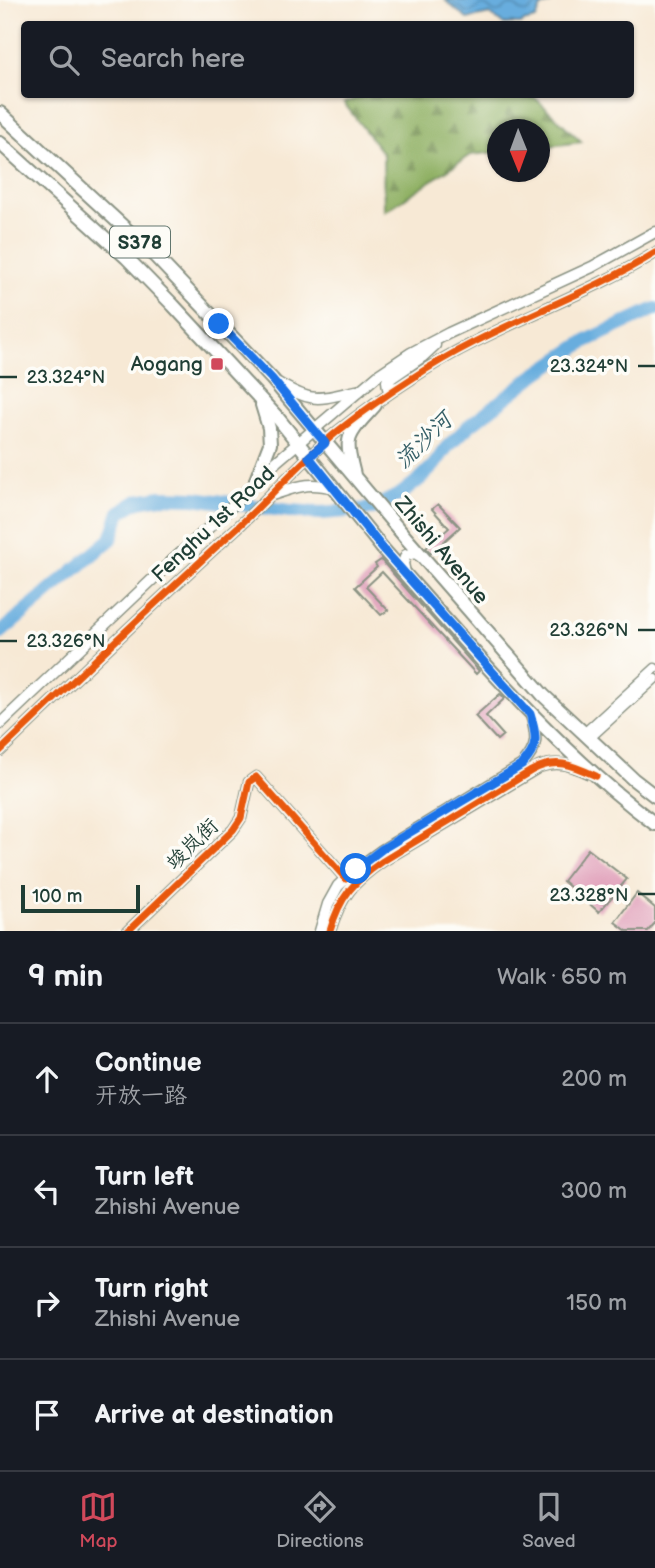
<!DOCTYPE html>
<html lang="en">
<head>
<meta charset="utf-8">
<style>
  body { margin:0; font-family:"Balsamiq Sans","LXGW WenKai TC",sans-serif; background:#242831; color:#f1f3f6 }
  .compass { position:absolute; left:487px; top:119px; width:63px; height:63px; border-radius:50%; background:#171b24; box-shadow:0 2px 5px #0004; rotate:179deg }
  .scale { position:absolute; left:21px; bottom:18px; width:119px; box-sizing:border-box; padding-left:7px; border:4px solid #1f3d34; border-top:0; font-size:19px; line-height:24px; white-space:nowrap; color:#1f3d34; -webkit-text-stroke:5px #fdfcf7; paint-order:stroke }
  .stop { position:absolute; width:21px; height:21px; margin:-16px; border:5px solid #1a73e8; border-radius:50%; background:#fff }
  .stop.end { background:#1a73e8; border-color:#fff; box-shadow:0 2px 7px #0008 }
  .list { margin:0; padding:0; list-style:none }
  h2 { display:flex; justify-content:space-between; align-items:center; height:91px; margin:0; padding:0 28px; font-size:30px }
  h2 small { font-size:23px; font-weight:400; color:#9ea1a6 }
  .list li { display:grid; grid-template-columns:46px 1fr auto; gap:21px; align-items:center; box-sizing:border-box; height:112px; padding:0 28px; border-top:2px solid #363941 }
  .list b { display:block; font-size:26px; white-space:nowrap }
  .list p { margin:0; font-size:23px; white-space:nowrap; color:#9ea1a6 }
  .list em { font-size:23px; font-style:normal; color:#9ea1a6 }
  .icon { flex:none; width:38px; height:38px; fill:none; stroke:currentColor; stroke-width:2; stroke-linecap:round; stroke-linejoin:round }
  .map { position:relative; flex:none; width:655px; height:931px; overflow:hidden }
  .search { position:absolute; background:#171b24; box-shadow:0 2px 5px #0004; left:21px; right:21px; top:21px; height:77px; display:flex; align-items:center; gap:18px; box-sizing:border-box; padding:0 24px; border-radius:7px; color:#9ea1a6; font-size:26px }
  .sheet { height:539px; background:#171b24 }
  nav { display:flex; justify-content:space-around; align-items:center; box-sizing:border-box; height:98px; border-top:2px solid #363941; background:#171b24; font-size:19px; color:#9ea1a6 }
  nav a { display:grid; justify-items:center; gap:4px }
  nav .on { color:#d1495b }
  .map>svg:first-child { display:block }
  .forest { fill:url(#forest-firs); stroke:#57764c; stroke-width:2 }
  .water { fill:url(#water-waves); stroke:#447589; stroke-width:2 }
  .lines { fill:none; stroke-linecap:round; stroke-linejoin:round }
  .river { stroke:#68adde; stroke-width:14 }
  .building { fill:#e1a2bb }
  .minor-casing { stroke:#8b9384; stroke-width:11 }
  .tertiary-casing { stroke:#8b9384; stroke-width:13 }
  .primary-casing { stroke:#8b9384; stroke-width:16 }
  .minor { stroke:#fff; stroke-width:8 }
  .tertiary { stroke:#fff; stroke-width:10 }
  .primary { stroke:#fff; stroke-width:12 }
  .primary-bridge-casing { stroke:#8b9384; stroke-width:16; stroke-linecap:butt }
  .primary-bridge { stroke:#fff; stroke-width:12 }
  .cycleway-casing { stroke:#fdfcf7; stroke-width:11 }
  .cycleway { stroke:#e8590c; stroke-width:7 }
  .route { stroke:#1a73e8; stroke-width:9 }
  .ticks { fill:none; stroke:#1f3d34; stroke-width:2.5 }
  .poi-dot { fill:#d1495b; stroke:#fdfcf7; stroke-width:2.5 }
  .labels { text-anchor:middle; stroke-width:7; stroke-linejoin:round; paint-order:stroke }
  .shield { fill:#fdfcf7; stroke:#62766e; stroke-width:2 }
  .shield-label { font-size:19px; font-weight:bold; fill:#1f3d34 }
  .poi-label { font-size:21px; fill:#1f3d34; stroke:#fdfcf7; text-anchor:end }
  .street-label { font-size:21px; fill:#1f3d34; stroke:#fdfcf7 }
  .water-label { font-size:23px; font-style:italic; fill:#355f67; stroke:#fdfcf7 }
  .ticks-label { font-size:18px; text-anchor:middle; fill:#1f3d34; stroke:#fdfcf7; stroke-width:7; stroke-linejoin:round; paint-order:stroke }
</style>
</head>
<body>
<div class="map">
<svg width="655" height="931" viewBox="0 0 655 931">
  <defs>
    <pattern id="forest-firs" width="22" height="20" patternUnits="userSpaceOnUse" patternTransform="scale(1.75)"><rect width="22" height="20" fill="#8fb063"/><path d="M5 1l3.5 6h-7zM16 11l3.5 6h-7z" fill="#749052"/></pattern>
    <pattern id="water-waves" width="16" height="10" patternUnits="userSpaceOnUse" patternTransform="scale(1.75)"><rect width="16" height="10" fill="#68adde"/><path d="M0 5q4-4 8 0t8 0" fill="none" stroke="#558eb5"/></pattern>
  </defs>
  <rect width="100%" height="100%" fill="#fdfcf7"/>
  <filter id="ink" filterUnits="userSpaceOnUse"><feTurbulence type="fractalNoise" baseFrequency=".0143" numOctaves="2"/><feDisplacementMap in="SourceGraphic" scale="14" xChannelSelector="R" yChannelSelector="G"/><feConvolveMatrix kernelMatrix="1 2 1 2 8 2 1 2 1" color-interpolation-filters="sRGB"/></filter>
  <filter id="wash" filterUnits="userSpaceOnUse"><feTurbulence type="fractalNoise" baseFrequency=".00686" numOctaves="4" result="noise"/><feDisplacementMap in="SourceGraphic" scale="28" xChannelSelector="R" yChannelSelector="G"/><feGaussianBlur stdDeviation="1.57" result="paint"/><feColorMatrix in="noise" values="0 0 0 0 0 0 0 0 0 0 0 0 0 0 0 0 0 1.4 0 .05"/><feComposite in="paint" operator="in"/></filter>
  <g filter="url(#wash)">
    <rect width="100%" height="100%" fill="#f7e9d5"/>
    <path class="forest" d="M367,95H532L582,142L540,147V130H498L497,152L470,155L384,212L383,154L344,103Z"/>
    <path class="water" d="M445,0H552L550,4L541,7L536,19L523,22L521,24H503L490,14L467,19Z"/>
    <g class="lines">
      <path class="river" d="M0,633L111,539L120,512L138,501L161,497L194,498L290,511L321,513L371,509L401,494L420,479L434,465L446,448L470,425L532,377L586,341L655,309"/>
    </g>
    <g id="blocks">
      <path class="building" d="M438,504L460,527L431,553L426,548L449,528L432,509Z
        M381,560L479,671L476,674L382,572L366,587L388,610L381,615L355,587L377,567L375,564Z
        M500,694L505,698L486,716L503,735L497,740L475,716Z
        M588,849L627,879L599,912L563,881Z
        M637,893L655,908V923L648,931H627L615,922Z"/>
    </g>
  </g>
  <g filter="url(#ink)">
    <use href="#blocks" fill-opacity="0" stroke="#8b9384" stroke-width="2"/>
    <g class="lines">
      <g class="minor-casing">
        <path id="minor" d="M583,734L655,668
          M589,739L655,679"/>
      </g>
      <g class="tertiary-casing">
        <path id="tertiary" d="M278,383C314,404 318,399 356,391
          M399,387L388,388L387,381L422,357L435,345
          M272,495C298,487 307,481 334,488
          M405,573L403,563L406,555L415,553L423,558
          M0,724L174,559L225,513L277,461L378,375L411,353L449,333L592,267L655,232
          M0,751C79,675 158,600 239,526C272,495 302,460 338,431C361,413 386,395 411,379C487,327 577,301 655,253
          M128,931L233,830L241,818L249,782L256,777L346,879
          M320,931L328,904L338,886L356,869L382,850L522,765C539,747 537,737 531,715
          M330,931C340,896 354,881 383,861L539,767C558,760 570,765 588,773"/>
      </g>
      <g class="primary-casing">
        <path id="primary" d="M0,113L155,256L272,379L406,538L543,695L633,779L655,796
          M0,143L126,257L173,305L277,417L334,488
          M354,475C352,465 347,452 349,441C351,428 367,415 375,405
          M256,480L270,444L269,428L262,405
          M383,549C469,646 551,746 655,824"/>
      </g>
      <use href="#minor" class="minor"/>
      <use href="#tertiary" class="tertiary"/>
      <use href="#primary" class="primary"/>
      <g class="primary-bridge-casing">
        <path id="primary-bridge" d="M334,488L383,549"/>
      </g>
      <use href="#primary-bridge" class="primary-bridge"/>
      <g class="cycleway-casing">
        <path id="cycleway" d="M0,751C79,675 158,600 239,526C272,495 302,460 338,431C361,413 386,395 411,379C487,327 577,301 655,253
          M128,931L233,830L241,818L249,782L256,777L346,879
          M330,931C340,896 354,881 383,861L531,771C556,757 572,765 596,776"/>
      </g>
      <use href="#cycleway" class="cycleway"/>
    </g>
  </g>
  <g class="lines" filter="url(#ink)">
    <path class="route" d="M219,324L272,379L325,443L309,457L383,549L530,714C537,736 539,747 522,765L382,849L356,869"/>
  </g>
  <path class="ticks" d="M638,366H655M0,377H17M638,630H655M0,641H17M638,894H655"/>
  <rect class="poi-dot" x="210" y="357" width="14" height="14" rx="3.5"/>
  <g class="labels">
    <rect class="shield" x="110" y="226.5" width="60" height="31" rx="5"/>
    <g class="shield-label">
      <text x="140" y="249">S378</text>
    </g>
    <g class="poi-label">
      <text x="203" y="371">Aogang</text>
    </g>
    <g class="street-label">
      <text transform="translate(213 524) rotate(-43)" y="7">Fenghu 1st Road</text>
      <text transform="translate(442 550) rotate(50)" y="7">Zhishi Avenue</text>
      <text transform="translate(192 844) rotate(-44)" y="7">竣岚街</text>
    </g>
    <g class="water-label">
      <text transform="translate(423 440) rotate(-44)" y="8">流沙河</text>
    </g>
  </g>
  <g class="ticks-label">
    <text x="589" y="372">23.324°N</text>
    <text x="66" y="383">23.324°N</text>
    <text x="589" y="636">23.326°N</text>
    <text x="66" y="647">23.326°N</text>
    <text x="589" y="901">23.328°N</text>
  </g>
</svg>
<svg class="compass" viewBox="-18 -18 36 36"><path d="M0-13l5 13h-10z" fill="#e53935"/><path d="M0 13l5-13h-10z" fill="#9ea1a6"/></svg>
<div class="scale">100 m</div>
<div class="stop" style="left:356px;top:869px"></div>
<div class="stop end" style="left:219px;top:324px"></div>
<div class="search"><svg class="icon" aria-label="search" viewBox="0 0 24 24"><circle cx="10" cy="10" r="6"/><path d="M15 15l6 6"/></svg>Search here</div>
</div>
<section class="sheet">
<h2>9 min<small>Walk · 650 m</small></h2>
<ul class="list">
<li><svg class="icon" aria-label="ahead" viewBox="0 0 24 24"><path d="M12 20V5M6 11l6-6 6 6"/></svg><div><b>Continue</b><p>开放一路</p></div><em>200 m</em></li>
<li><svg class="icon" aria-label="left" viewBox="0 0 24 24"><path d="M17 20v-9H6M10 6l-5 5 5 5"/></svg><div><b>Turn left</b><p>Zhishi Avenue</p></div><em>300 m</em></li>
<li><svg class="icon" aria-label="right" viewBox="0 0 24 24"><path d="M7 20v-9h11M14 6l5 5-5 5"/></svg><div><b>Turn right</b><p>Zhishi Avenue</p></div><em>150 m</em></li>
<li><svg class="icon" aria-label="arrive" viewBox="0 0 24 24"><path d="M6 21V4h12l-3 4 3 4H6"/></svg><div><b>Arrive at destination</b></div></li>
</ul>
</section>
<nav>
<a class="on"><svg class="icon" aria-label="map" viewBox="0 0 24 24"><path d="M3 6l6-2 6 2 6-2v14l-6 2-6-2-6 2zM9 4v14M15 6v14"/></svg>Map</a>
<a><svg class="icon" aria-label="directions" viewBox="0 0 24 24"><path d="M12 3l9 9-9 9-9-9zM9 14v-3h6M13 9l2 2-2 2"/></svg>Directions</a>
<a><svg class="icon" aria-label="saved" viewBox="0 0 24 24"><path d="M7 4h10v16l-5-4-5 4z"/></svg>Saved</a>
</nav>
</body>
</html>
